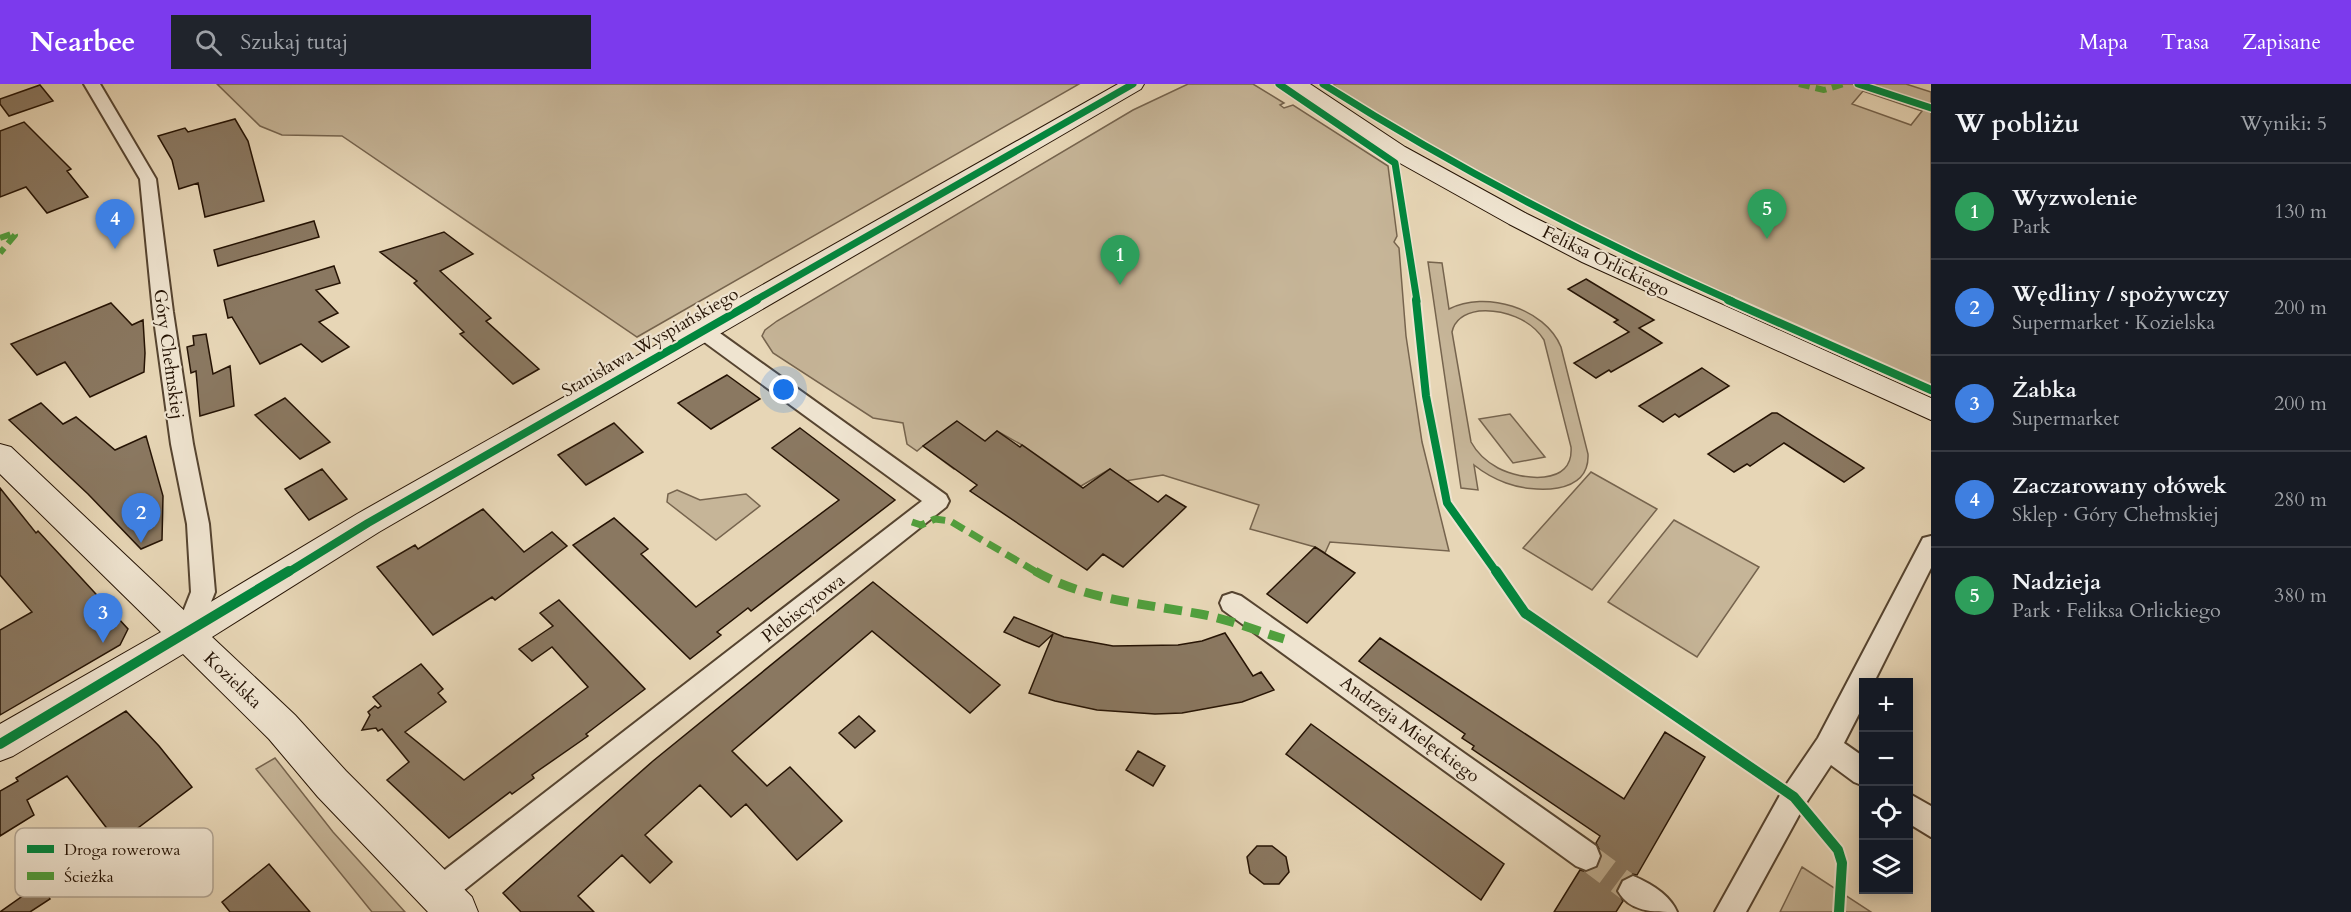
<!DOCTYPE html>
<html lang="pl">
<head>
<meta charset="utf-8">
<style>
  body { margin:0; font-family:Cardo,serif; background:#20242c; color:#f1f3f6 }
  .controls { position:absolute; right:18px; bottom:18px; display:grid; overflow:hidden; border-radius:0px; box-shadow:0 3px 15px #0003 }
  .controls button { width:54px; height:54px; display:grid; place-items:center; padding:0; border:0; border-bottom:2px solid #363941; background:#171b24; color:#f1f3f6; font:30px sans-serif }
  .you { position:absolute; left:784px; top:306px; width:21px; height:21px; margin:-15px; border:4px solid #fff; border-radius:50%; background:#1a73e8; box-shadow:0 0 0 9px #1a73e833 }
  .badge { display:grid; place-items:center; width:39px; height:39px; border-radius:50%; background:#7c3aed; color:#fff; font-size:20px; font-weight:700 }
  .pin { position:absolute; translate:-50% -50px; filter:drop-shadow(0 2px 3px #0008) }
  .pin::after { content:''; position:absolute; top:32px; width:21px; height:18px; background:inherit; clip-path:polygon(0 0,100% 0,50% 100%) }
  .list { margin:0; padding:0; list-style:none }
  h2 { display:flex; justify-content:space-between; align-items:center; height:78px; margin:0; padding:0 24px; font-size:26px }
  h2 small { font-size:20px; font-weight:400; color:#9ea1a6 }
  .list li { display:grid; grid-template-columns:39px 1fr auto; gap:18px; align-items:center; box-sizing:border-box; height:96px; padding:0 24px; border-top:2px solid #363941 }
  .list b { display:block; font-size:22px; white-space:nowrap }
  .list p { margin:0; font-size:20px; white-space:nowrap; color:#9ea1a6 }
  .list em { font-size:20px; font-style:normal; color:#9ea1a6 }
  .icon { flex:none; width:33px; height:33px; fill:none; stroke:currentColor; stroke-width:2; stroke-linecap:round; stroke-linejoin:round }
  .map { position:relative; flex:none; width:1931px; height:828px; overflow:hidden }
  header { display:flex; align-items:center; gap:36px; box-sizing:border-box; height:84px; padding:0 30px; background:#7c3aed; color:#fff }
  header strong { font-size:28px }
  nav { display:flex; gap:33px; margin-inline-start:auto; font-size:21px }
  .search { width:420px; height:54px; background:#20242c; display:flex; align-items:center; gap:15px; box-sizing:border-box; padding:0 21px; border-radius:0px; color:#9ea1a6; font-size:22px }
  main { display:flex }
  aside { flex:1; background:#171b24 }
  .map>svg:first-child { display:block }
  .green { fill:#c6b598; stroke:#76644e; stroke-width:1.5; fill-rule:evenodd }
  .building { fill:#8a7861; stroke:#251304; stroke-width:1.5 }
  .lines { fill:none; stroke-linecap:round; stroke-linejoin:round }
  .street-tunnel { stroke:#c0af92; stroke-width:27; stroke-dasharray:27 14; stroke-linecap:butt }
  .street-casing { stroke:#564430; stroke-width:4 }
  .secondary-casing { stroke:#251304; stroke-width:2 }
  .street { fill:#efe4d0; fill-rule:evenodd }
  .secondary { fill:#efe4d0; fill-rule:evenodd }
  .quiet-far2 { stroke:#50a03d; stroke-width:6; stroke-dasharray:11 6; stroke-linecap:butt }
  .quiet-far1 { stroke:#50a03d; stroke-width:7; stroke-dasharray:14 7; stroke-linecap:butt }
  .quiet { stroke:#50a03d; stroke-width:9; stroke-dasharray:18 9; stroke-linecap:butt }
  .cycleway-far2-casing { stroke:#efe4d0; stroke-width:10 }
  .cycleway-far1-casing { stroke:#efe4d0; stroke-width:12 }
  .cycleway-casing { stroke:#efe4d0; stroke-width:14 }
  .cycleway-far2 { stroke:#00873e; stroke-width:7 }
  .cycleway-far1 { stroke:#00873e; stroke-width:8 }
  .cycleway { stroke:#00873e; stroke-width:10 }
  .labels { text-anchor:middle; stroke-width:4.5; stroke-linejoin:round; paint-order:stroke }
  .street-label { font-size:18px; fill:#251304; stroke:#efe4d0 }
  .key { fill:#efe4d0; stroke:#b2a593; stroke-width:1.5 }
  .key-label { font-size:16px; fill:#251304 }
</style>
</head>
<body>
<header>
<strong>Nearbee</strong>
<div class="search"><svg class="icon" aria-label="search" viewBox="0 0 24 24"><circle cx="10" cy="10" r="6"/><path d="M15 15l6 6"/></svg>Szukaj tutaj</div>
<nav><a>Mapa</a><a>Trasa</a><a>Zapisane</a></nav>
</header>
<main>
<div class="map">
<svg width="1931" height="828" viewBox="0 0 1931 828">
  <rect width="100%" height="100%" fill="#e7d6b6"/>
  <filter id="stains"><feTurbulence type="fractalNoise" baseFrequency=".00333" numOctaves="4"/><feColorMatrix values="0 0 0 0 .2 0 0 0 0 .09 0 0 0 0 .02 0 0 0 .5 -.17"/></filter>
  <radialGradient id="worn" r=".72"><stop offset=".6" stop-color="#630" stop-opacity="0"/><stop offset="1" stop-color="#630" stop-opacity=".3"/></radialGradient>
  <path class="green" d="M217,0H1079L637,253L342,52L282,51L260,42Z
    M1188,0H1253L1284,19L1280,21L1284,24L1293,21L1388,82L1397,152L1394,158L1399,164L1406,252L1422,358L1449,467L1330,458L1325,469L1315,463L1250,445L1259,421L1163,391L1125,397L1110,385L1081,402L1022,361L997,347L954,385L923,362L917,367L907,360L903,339L873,334L773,269L762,252L765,246L777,237L1133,26Z
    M1332,0H1906L1931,8V301C1785,237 1639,176 1499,100C1441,70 1383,40 1332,0ZM1863,7L1922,27L1911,41L1852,20Z
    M1428,178L1442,179L1449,225C1485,206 1545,224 1561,263L1588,370C1590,412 1533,409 1506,399C1495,395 1484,389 1474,381L1478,406L1461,404ZM1479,227C1503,225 1531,235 1544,256L1571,363C1574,403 1521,396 1498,384C1487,378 1477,369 1471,358L1452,248C1455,234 1466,229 1479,227Z
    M1510,330L1545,373L1513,379L1479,335Z
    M1591,388L1657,425L1592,506L1523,464Z
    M677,406L700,416L746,410L760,422L716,456L667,418L668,410Z
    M1674,436L1759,483L1697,573L1608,518Z
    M275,674L333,748L405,828H372L256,685Z
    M1802,783L1871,828H1780Z"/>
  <path class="building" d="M40,1L53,17L9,32L0,20V15Z
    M235,35L248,57L264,117L205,133L198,99L179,105L172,76L158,52L185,44L188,48Z
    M24,38L71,85L67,87L88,113L47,129L26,103L0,113V47Z
    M314,137L319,153L218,182L214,166Z
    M444,148L473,170L440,187L491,234L486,237L539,285L513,300L460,250L464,248L414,199L417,197L380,168Z
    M334,182L340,199L316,206L338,229L319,238L349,263L322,278L301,260L260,280L232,233L228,234L224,216Z
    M1586,195L1654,236L1639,244L1662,259L1611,288L1609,286L1596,294L1574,279L1629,248L1614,238L1618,236L1568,205Z
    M111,219L132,241L143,236L145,269L144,288L90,313L65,278L37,291L11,260Z
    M206,250L213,290L230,282L234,322L200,332L196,287L191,289L187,263L194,261L193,252Z
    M1702,284L1729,302L1679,333L1675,330L1663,338L1639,322Z
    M727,291L760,315L711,345L678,319Z
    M285,314L330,358L300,375L255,331Z
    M41,319L63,340L76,333L115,366L146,352L163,412L162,456L141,465L88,410L9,336Z
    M1772,329H1777L1864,384L1844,398L1784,359L1750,382L1747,380L1734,388L1708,370Z
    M957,337L985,357L997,347L1020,363L1022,361L1083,404L1110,385L1158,418L1166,411L1186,423L1123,483L1103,470L1087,486L970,407L977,401L923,362Z
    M614,339L643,368L586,401L558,371Z
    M800,344L895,416L751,527L748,524L717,548L721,551L690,575L573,461L614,434L648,465L641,470L696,523L839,416L772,364Z
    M322,385L347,415L309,436L285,405Z
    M0,404L36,449L38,447L128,545L120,561L0,631V546L32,528L0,491Z
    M483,425L524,468L552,448L567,462L495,516L492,513L433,551L377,483L415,461L418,465Z
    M1315,463L1355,489L1307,539L1267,510Z
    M873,498L1000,601L970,629L872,547L732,667L767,702L790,683L842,737L797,776L746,720L731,733L700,701L645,751L672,778L650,799L622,771L578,812L594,828H521L503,809L653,677Z
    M559,516L645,605L586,650L588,652L532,691L534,694L512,710L510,708L449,754L387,696L409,678L382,645L378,647L376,644L362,646L370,631L368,628L375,622L378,624L381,622L373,613L421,580L443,605L438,609L446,618L405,648L464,696L588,603L552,563L532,577L519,565L553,542L540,529Z
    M1014,533L1064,553L1113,562L1178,561L1202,557L1225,549L1253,592L1261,588L1274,606L1242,618L1182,629L1155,630L1097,626L1055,617L1029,609L1053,550L1039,563L1024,557L1004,548Z
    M1380,554L1624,715L1665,648L1705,673L1637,791L1632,790L1621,796L1616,806L1623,817L1616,828H1554L1580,786L1587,788L1598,783L1602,771L1596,759L1600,752L1472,665L1474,662L1462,654L1465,650L1359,577Z
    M126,627L159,662L192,703L118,759L67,692L27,716L34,731L0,752V707L18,697L16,694Z
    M859,632L875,647L855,664L839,649Z
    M1311,640L1504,780L1481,816L1286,670Z
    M1138,667L1165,682L1153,702L1126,686Z
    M1257,762H1272L1286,773L1289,788L1279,800H1264L1250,789L1247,773Z
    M269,780L310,828H230L222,818Z
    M41,799L50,815L30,828H0Z"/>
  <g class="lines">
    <path class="street-tunnel" d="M1586,772L1633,807"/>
    <g class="street-casing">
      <path id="street" d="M84,0H100L156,95L173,228L193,360L209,440L215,508L195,558L186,562L177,558L174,551L191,508L187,440L171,360L153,228L140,95Z
        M703,240L710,242L946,411L949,417L946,423L449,818L439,823L429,818L424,808L429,798L922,417L696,252L693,247L696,242Z
        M1931,452V484L1874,598H1864V620L1844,659L1864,673V702L1854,698L1831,681L1804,722L1746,828H1715L1784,704L1818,654L1923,454Z
        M1232,509L1241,512L1596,762L1600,772L1596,782L1586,786L1576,782L1223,526L1220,519L1223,512Z
        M1908,709L1931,722V753L1908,739Z
        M1633,792C1650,799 1670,811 1677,828C1652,828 1630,828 1618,807L1623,797Z"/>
    </g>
    <g class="secondary-casing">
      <path id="secondary" d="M1118,0H1144L1141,5L379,448L212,553L295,631L346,687L472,813L478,828H428L318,713L269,655L183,570L13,672L0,677V640L161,548L0,390V360L11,363L189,531L357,430Z
        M1285,0H1310L1405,63L1527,130L1600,166L1931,314V336L1582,178L1509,140L1389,73L1288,5Z"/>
    </g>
    <use href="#street" class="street"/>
    <use href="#secondary" class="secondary"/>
    <path class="quiet-far2" d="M1799,0L1824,6L1844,0
      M0,154L14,149L15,151L0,169"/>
    <path class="quiet-far1" d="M912,438L921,441L935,435L950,437L1038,489"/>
    <path class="quiet" d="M1035,487C1084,516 1146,520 1200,530C1228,535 1257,547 1284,555"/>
    <g class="cycleway-far2-casing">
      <path id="cycleway-far2" d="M1279,0L1395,79L1417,217
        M1323,0C1454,83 1590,154 1732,217
        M1858,0L1931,24
        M754,217L1133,0"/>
    </g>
    <g class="cycleway-far1-casing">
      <path id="cycleway-far1" d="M1416,216L1426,312L1447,419L1497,489
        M1728,216L1931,306
        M287,489L368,439L757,216"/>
    </g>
    <g class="cycleway-casing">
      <path id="cycleway" d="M1496,487L1525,529L1794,713L1838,766L1842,779L1839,828
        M0,660L289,487"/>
    </g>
    <use href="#cycleway-far2" class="cycleway-far2"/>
    <use href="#cycleway-far1" class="cycleway-far1"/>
    <use href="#cycleway" class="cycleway"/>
  </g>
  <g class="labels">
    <g class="street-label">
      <text transform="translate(1606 177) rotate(26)" y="6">Feliksa Orlickiego</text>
      <text transform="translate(650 258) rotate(-30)" y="6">Stanisława Wyspiańskiego</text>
      <text transform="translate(169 270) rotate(82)" y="6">Góry Chełmskiej</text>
      <text transform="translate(803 524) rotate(-38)" y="6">Plebiscytowa</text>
      <text transform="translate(233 596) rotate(44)" y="6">Kozielska</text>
      <text transform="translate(1410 645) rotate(36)" y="6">Andrzeja Mielęckiego</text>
    </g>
  </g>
  <rect x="15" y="744" width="198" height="69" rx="9" class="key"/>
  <rect x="27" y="761" width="27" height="8" fill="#00873e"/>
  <rect x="27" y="788" width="27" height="8" fill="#50a03d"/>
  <g class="key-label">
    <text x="64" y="771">Droga rowerowa</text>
    <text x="64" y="798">Ścieżka</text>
  </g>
  <rect width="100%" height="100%" filter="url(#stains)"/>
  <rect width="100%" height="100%" fill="url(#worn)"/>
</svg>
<div class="controls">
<button>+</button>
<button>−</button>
<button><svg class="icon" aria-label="locate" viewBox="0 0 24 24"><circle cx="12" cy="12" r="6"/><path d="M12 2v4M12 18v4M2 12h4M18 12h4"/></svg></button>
<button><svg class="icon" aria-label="layers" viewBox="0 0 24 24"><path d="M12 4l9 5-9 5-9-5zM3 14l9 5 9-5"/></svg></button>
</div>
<div class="you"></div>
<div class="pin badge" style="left:1120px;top:201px;background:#2e9e5b">1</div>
<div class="pin badge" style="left:141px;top:459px;background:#3f7fe0">2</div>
<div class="pin badge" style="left:103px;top:559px;background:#3f7fe0">3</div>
<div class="pin badge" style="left:115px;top:165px;background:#3f7fe0">4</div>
<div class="pin badge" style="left:1767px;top:155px;background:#2e9e5b">5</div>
</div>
<aside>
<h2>W pobliżu<small>Wyniki: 5</small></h2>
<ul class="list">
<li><span class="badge" style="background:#2e9e5b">1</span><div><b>Wyzwolenie</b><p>Park</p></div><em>130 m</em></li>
<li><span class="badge" style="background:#3f7fe0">2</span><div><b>Wędliny / spożywczy</b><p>Supermarket · Kozielska</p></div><em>200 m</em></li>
<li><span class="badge" style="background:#3f7fe0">3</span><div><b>Żabka</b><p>Supermarket</p></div><em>200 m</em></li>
<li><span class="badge" style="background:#3f7fe0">4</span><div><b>Zaczarowany ołówek</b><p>Sklep · Góry Chełmskiej</p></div><em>280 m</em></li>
<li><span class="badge" style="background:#2e9e5b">5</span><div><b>Nadzieja</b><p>Park · Feliksa Orlickiego</p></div><em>380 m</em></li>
</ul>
</aside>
</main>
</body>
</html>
